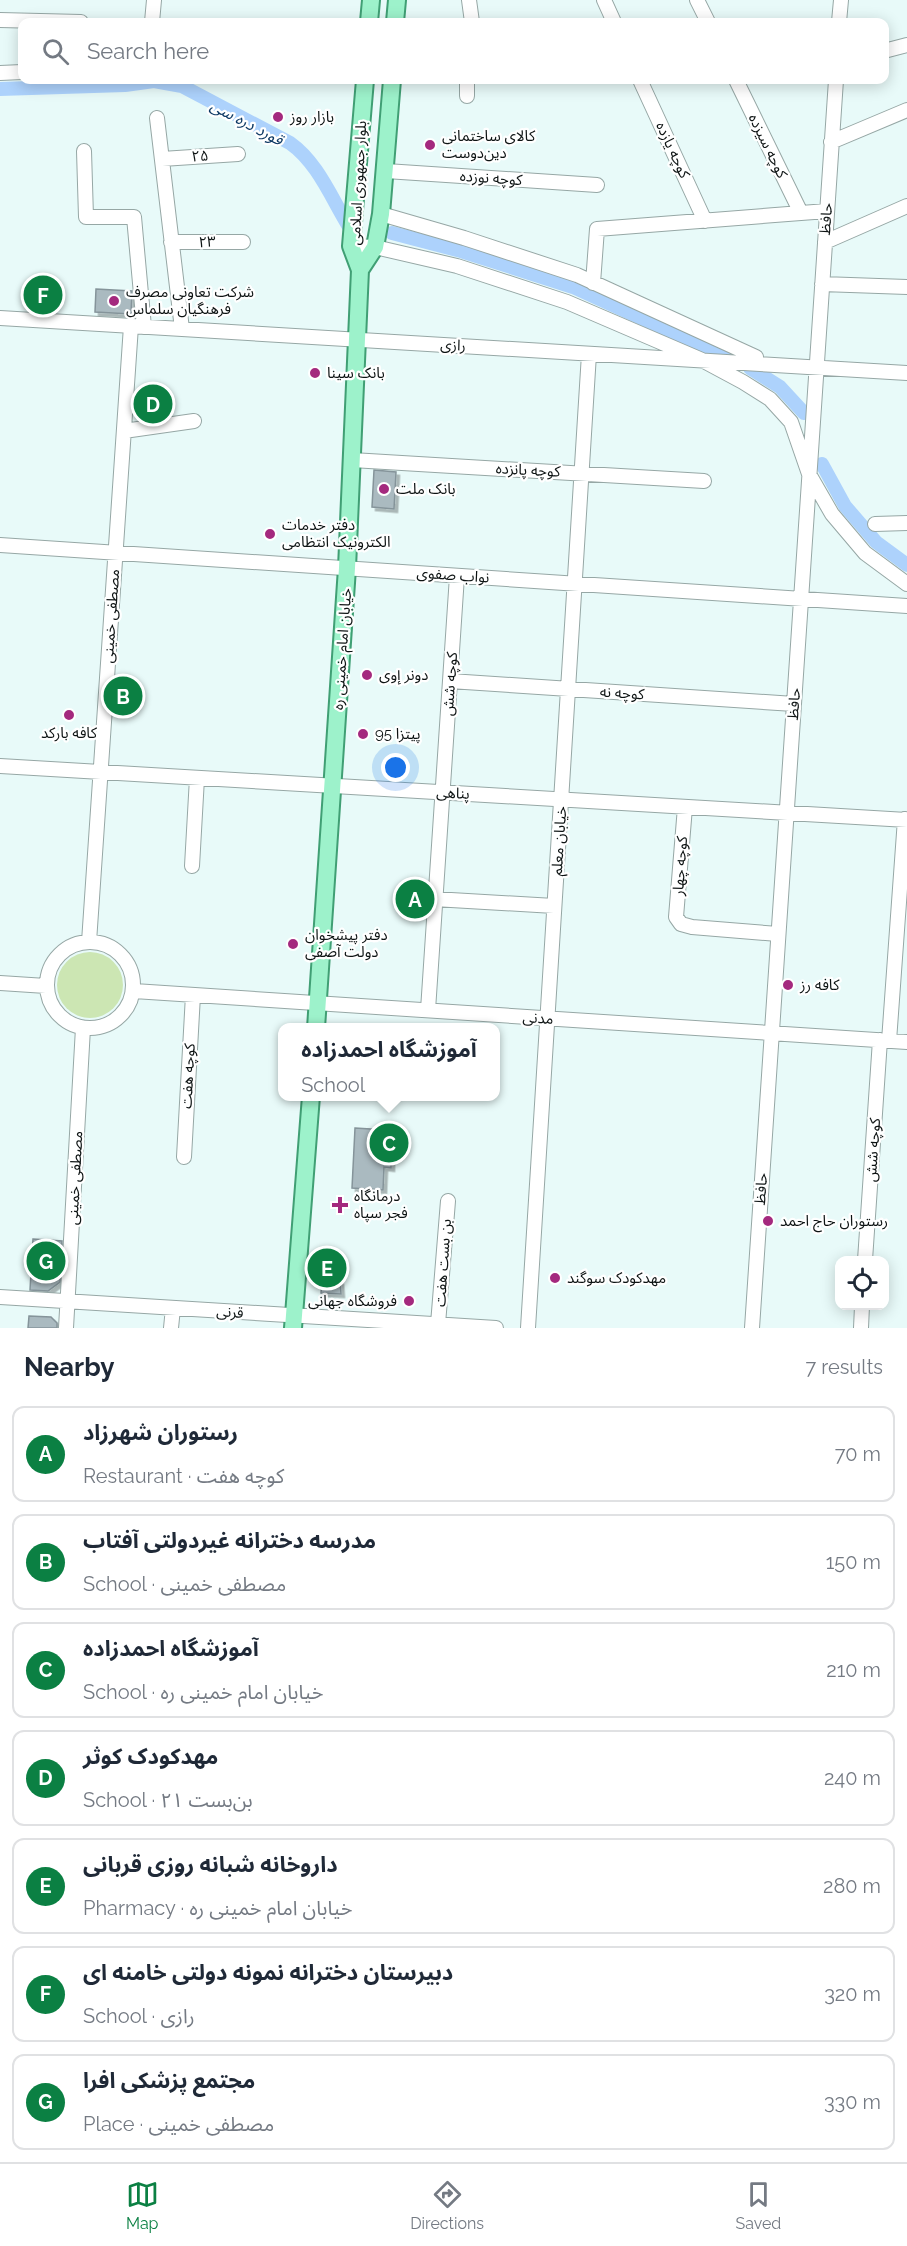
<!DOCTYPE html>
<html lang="en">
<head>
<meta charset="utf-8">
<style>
  body { margin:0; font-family:Raleway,"Noto Sans Arabic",sans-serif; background:#f6f6f7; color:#1f2937 }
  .controls { position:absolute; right:18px; bottom:18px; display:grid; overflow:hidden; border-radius:12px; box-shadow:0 3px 15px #0003 }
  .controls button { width:54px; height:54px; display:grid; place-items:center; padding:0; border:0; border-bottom:2px solid #e0e1e3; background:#fff; color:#1f2937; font:30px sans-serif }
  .you { position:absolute; left:396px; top:768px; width:21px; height:21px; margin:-15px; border:4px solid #fff; border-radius:50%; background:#1a73e8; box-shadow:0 0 0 9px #1a73e833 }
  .badge { display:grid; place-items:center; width:39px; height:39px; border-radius:50%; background:#0b8043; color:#fff; font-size:20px; font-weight:700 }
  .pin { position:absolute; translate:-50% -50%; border:3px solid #fff; box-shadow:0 2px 6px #0006 }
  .popup { position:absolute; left:278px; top:1023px; width:222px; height:78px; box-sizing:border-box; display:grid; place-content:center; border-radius:12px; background:#fff; filter:drop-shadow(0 2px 4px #0005); font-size:20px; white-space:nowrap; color:#747a83 }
  .popup b { font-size:22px; color:#1f2937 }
  .popup::after { content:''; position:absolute; left:50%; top:100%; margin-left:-12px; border:12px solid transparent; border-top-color:#fff }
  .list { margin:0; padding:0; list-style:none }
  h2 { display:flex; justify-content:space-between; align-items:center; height:78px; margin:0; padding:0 24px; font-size:26px }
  h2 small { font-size:20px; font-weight:400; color:#747a83 }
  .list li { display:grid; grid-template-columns:39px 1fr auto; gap:18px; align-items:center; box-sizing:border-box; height:96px; margin:0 12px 12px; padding:0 12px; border:2px solid #e0e1e3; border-radius:12px }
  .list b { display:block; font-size:22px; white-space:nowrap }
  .list p { margin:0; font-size:20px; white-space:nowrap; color:#747a83 }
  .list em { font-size:20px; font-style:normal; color:#747a83 }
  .icon { flex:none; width:33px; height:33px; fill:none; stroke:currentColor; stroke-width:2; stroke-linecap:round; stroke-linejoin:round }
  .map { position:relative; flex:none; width:907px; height:1328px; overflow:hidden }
  .search { position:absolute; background:#fff; box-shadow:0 3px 15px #0003; left:18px; right:18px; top:18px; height:66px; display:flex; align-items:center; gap:15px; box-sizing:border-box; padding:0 21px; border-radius:12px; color:#747a83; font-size:22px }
  .sheet { height:834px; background:#fff }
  nav { display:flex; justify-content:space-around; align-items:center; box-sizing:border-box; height:84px; border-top:2px solid #e0e1e3; background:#fff; font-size:16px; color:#747a83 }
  nav a { display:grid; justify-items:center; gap:3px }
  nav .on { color:#0b8043 }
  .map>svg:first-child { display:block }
  .green { fill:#cce6b3 }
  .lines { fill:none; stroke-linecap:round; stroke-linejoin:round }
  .canal { stroke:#add2fc; stroke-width:14 }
  .building { fill:#aabac0; stroke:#85949a; stroke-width:1.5; filter:url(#shadow) }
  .minor-casing { stroke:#96a7a5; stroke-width:16 }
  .major-casing { stroke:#409f74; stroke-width:20 }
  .minor { stroke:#fff; stroke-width:14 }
  .major { stroke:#9df2cb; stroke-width:16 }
  .poi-dot { fill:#a4297e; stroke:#fff; stroke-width:2 }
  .labels { text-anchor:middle; stroke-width:4.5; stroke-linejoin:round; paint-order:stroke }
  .poi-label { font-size:15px; fill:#0d1313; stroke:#fff; text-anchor:start }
  .street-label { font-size:15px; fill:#0d1313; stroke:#fff }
  .water-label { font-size:16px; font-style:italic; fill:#0d3964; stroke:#fff }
</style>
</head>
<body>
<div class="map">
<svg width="907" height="1328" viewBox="0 0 907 1328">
  <defs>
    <filter id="shadow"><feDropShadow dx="3.5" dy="3.5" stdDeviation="0" flood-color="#0004"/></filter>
  </defs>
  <rect width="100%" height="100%" fill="#e8faf9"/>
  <path class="green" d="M57 985a33 33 0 1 1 66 0a33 33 0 1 1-66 0Z"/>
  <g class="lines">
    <path class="canal" d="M0,89L125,85L154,81L182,86L290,143C317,162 331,197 348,225
      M392,233L461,251L573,287L724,356
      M750,368L780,387L804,413
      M822,464L845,506L876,542L907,565"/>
  </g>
  <path class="building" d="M96,289L132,291L131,314L95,312Z
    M374,470L396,472L394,509L372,507Z
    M355,1128L386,1130L385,1153H391V1168L384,1167L383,1190L352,1188Z
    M33,1239L62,1241L60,1282L48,1291L30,1290Z
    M322,1279L340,1281L341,1294L321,1293Z
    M29,1316L51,1317L57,1323V1328H28Z"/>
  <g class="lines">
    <g class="minor-casing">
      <path id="minor" d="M469,0L472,22
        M604,0L614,22
        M697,0L708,22
        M0,20L81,22
        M152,22L154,0
        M839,22L841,0
        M884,51L907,45
        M0,73L22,72
        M467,80V96
        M640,80L705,221
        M736,80L801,213
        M157,118L182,329
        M831,142L907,110
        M84,151L86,217H134L144,327
        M162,159L238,154
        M386,171L597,185
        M381,214L464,238L577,275L756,357
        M171,242H243
        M825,242L907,206
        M351,246L375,247L457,266L567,302L702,360L743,382L770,399L791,422L809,474L832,514L865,553L907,584
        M593,283L597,229L827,211
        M822,284L907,287
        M0,318L907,373
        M124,431L194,421
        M352,460L704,481
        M875,524L907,523
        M0,545L907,606
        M450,681L794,704
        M0,766L907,820
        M685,807L676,917L681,924L692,927L778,934
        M192,866L197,778
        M434,899L554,906
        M47 985a43 43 0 1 1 86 0a43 43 0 1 1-86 0Z
        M89,942L131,326
        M0,983L46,986
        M134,991L907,1042
        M428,1010L457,576
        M889,1041L905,819
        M184,1157L193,995
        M865,1260L880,1040
        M0,1297L496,1328
        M438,1324L448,1201
        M66,1328L83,1028
        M171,1328L173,1308
        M528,1328L589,354
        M752,1328L836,80
        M861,1328L862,1306"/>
    </g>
    <g class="major-casing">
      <path id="major" d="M369,22L371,0
        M395,22L397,0
        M360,270L375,247L381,214L392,80
        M316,1028L347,568L360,270L351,246L365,80
        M293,1328L311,1096"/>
    </g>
    <use href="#minor" class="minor"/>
    <use href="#major" class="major"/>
  </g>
  <g class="poi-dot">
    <circle cx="278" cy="117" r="6"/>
    <circle cx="430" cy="145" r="6"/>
    <circle cx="114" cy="301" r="6"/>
    <circle cx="315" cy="373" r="6"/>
    <circle cx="384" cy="489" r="6"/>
    <circle cx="270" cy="534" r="6"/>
    <circle cx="367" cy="675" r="6"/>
    <circle cx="69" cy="715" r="6"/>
    <circle cx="363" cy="734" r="6"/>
    <circle cx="293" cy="944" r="6"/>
    <circle cx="788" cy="985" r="6"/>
    <path d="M337 1196h6v6h6v6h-6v6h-6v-6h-6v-6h6z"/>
    <circle cx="768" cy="1221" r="6"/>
    <circle cx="555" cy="1278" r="6"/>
    <circle cx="409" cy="1301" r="6"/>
  </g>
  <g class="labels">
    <g class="poi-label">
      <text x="290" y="122">بازار روز</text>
      <text x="442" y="141">کالای ساختمانی<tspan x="442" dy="17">دین‌دوست</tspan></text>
      <text x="126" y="297">شرکت تعاونی مصرف<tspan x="126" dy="17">فرهنگیان سلماس</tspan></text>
      <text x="327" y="378">بانک سینا</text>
      <text x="396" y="494">بانک ملت</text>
      <text x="282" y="530">دفتر خدمات<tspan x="282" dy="17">الکترونیک انتظامی</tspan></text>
      <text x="379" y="680">دونر إوی</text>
      <text x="69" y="738" text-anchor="middle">کافه بارکد</text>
      <text x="375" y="739">پیتزا 95</text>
      <text x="305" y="940">دفتر پیشخوان<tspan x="305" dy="17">دولت آصفی</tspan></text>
      <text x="800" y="990">کافه رز</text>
      <text x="354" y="1201">درمانگاه<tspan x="354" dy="17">فجر سپاه</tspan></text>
      <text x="780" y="1226">رستوران حاج احمد</text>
      <text x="567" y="1283">مهدکودک سوگند</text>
      <text x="397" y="1306" text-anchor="end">فروشگاه جهانی</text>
    </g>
    <g class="street-label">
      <text transform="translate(768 146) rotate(64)" y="5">کوچه سیزده</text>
      <text transform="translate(673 150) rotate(65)" y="5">کوچه یازده</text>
      <text transform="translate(200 156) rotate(-4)" y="5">۲۵</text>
      <text transform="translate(491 178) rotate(4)" y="5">کوچه نوزده</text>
      <text transform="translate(358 183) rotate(-87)" y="5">بلوار جمهوری اسلامی</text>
      <text transform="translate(826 219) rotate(-86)" y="5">حافظ</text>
      <text x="207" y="247">۲۳</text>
      <text transform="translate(453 345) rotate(3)" y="5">رازی</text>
      <text transform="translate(528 470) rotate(3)" y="5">کوچه پانزده</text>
      <text transform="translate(453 575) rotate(4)" y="5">نواب صفوی</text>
      <text transform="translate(111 616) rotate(-86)" y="5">مصطفی خمینی</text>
      <text transform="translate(342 649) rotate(-86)" y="5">خیابان امام خمینی ره</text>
      <text transform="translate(450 684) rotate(-86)" y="5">کوچه شش</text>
      <text transform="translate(622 693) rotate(4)" y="5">کوچه نه</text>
      <text transform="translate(794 704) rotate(-86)" y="5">حافظ</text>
      <text transform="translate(453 793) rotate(3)" y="5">پناهی</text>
      <text transform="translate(559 841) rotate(-86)" y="5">خیابان معلم</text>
      <text transform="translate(680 866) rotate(-86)" y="5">کوچه چهار</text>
      <text transform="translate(538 1018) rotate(4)" y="5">مدنی</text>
      <text transform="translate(188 1076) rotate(-87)" y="5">کوچه هفت</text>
      <text transform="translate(873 1150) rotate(-86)" y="5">کوچه شش</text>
      <text transform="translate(75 1178) rotate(-87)" y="5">مصطفی خمینی</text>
      <text transform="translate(761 1189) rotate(-86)" y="5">حافظ</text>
      <text transform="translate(443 1263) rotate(-86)" y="5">بن بست هفت</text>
      <text transform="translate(230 1312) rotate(4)" y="5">قرنی</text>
    </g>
    <g class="water-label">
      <text transform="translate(247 122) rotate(28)" y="6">قورد دره سی</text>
    </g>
  </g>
</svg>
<div class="controls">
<button><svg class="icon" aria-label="locate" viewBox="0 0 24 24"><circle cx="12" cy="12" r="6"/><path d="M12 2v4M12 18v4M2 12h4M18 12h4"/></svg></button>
</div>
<div class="you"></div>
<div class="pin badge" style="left:415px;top:899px">A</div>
<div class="pin badge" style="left:123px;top:696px">B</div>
<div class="pin badge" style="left:389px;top:1143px">C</div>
<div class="popup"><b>آموزشگاه احمدزاده</b>School</div>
<div class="pin badge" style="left:153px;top:404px">D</div>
<div class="pin badge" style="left:327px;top:1268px">E</div>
<div class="pin badge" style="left:43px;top:295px">F</div>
<div class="pin badge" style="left:46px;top:1261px">G</div>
<div class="search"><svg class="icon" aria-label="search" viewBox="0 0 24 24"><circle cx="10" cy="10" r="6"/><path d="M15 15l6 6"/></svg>Search here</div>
</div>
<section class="sheet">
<h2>Nearby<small>7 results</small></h2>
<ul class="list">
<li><span class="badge">A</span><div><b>رستوران شهرزاد</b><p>Restaurant · کوچه هفت</p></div><em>70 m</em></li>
<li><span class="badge">B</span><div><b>مدرسه دخترانه غیردولتی آفتاب</b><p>School · مصطفی خمینی</p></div><em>150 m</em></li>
<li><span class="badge">C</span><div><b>آموزشگاه احمدزاده</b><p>School · خیابان امام خمینی ره</p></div><em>210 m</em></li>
<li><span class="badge">D</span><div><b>مهدکودک کوثر</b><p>School · بن‌بست ۲۱</p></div><em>240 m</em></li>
<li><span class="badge">E</span><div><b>داروخانه شبانه روزی قربانی</b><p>Pharmacy · خیابان امام خمینی ره</p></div><em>280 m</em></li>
<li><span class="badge">F</span><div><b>دبیرستان دخترانه نمونه دولتی خامنه ای</b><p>School · رازی</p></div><em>320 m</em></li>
<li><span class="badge">G</span><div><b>مجتمع پزشکی افرا</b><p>Place · مصطفی خمینی</p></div><em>330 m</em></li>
</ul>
</section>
<nav>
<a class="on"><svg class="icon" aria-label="map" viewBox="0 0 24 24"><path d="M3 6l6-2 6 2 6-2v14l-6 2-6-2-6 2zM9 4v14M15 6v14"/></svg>Map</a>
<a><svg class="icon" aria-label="directions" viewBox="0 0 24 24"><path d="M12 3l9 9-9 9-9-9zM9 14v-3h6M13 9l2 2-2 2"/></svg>Directions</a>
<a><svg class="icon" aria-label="saved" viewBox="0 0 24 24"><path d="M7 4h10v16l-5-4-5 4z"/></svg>Saved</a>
</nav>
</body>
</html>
